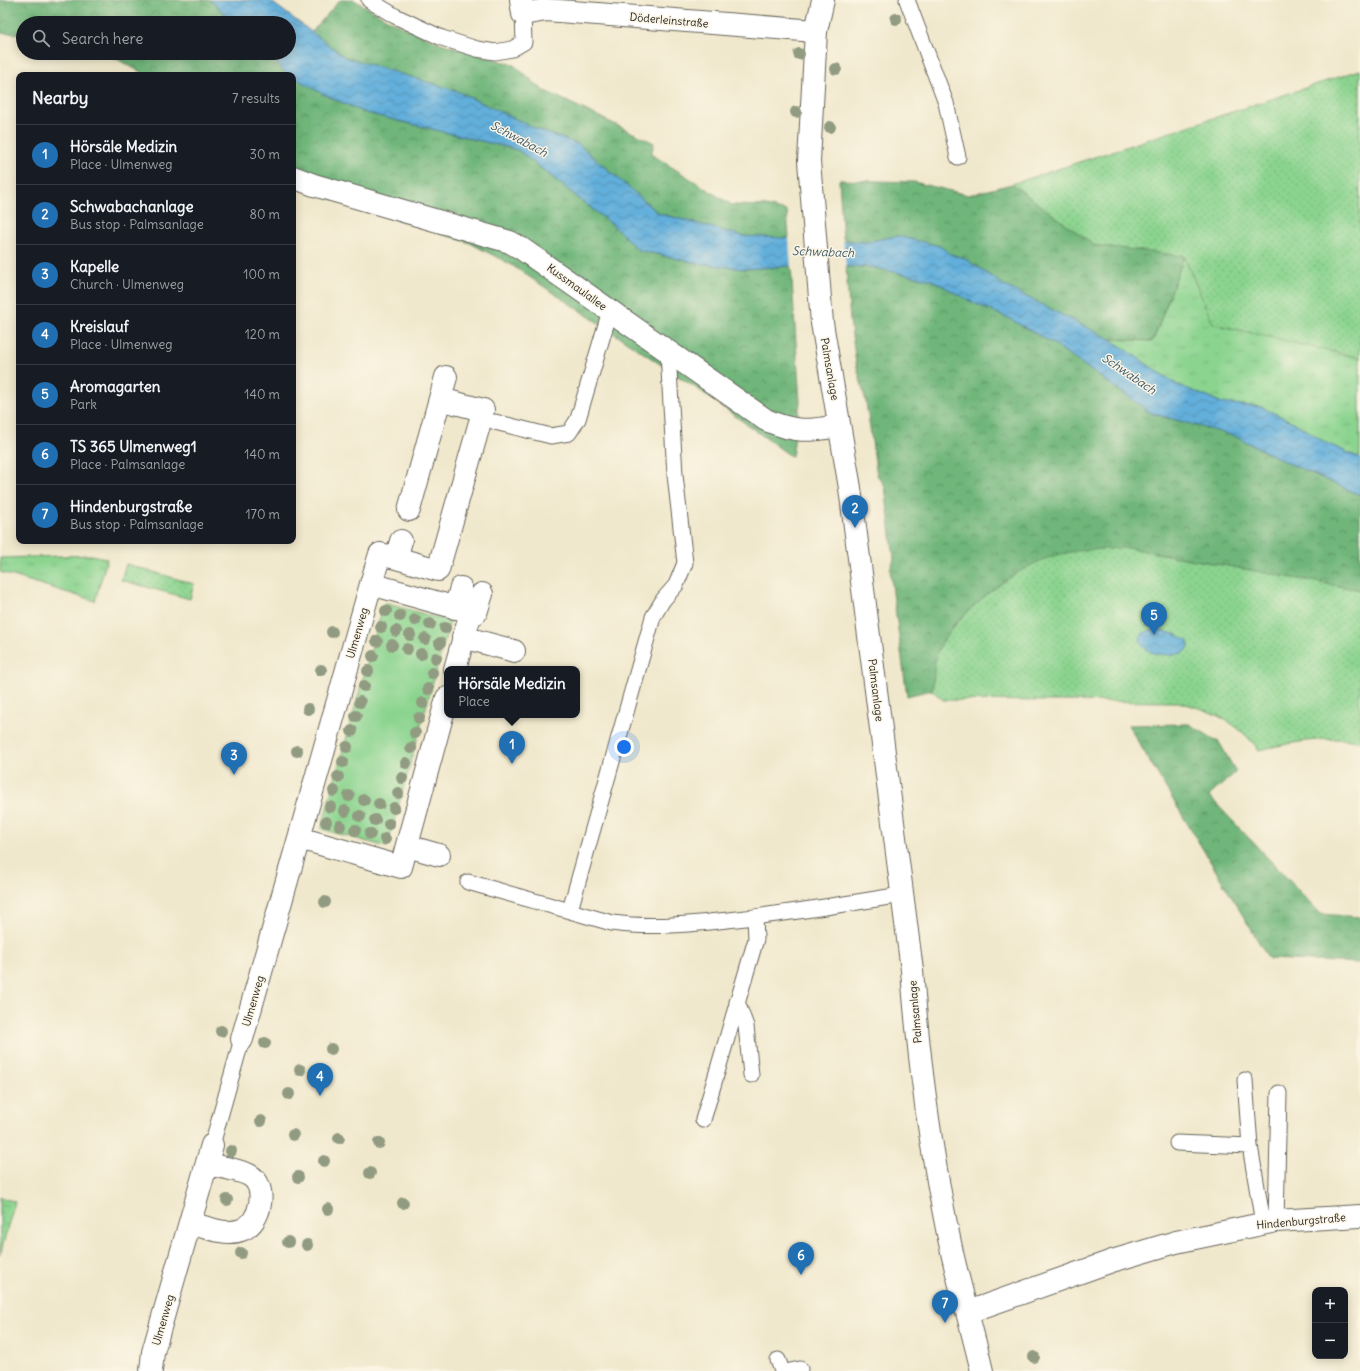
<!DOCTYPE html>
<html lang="en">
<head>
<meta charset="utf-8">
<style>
  body { margin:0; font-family:Delius,sans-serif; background:#242831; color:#f1f3f6 }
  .controls { position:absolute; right:12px; bottom:12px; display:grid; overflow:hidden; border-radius:8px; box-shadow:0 2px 10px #0003 }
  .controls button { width:36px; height:36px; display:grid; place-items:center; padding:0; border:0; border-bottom:1px solid #363941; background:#171b24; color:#f1f3f6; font:20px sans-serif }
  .you { position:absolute; left:624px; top:747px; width:14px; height:14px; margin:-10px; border:3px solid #fff; border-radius:50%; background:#1a73e8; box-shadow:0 0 0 6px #1a73e833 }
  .badge { display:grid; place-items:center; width:26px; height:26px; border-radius:50%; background:#1f6fb2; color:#fff; font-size:13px; font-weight:700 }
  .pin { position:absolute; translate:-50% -33px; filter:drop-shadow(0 1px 2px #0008) }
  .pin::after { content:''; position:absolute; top:21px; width:14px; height:12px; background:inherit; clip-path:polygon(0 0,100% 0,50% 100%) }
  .popup { position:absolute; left:444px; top:666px; width:136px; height:52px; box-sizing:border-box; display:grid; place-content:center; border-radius:8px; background:#171b24; filter:drop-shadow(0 1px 3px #0005); font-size:13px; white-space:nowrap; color:#9ea1a6 }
  .popup b { font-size:15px; color:#f1f3f6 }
  .popup::after { content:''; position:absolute; left:50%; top:100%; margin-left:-8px; border:8px solid transparent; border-top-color:#171b24 }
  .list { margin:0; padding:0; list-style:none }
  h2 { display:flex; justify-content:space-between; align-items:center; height:52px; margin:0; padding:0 16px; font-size:17px }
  h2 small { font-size:13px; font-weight:400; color:#9ea1a6 }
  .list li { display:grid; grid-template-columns:26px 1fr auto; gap:12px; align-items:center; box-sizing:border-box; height:60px; padding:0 16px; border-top:1px solid #363941 }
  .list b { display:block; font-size:15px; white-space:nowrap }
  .list p { margin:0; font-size:13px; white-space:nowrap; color:#9ea1a6 }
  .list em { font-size:13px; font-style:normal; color:#9ea1a6 }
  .icon { flex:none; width:22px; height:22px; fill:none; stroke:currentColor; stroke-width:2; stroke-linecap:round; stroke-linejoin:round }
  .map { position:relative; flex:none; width:1360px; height:1371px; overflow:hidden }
  .search { position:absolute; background:#171b24; box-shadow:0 2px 10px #0003; left:16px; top:16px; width:280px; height:44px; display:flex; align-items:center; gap:10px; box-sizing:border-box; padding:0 14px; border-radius:22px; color:#9ea1a6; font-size:15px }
  .panel { position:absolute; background:#171b24; box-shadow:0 2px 10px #0003; left:16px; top:72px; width:280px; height:472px; border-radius:8px }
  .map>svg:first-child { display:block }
  .grass { fill:url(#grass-tufts); stroke:#547856 }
  .forest { fill:url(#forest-crowns); stroke:#46694b }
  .park { fill:#8bd48f; stroke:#547856 }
  .garden { fill:url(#garden-dots); stroke:#547856 }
  .water { fill:url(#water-waves); stroke:#3f667c }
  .pier { fill:#f0e8cc }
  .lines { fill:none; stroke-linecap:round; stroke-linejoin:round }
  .service-casing { stroke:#66635a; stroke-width:17 }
  .pedestrian-casing { stroke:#66635a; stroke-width:24 }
  .minor-casing { stroke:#66635a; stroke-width:24 }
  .tertiary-casing { stroke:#66635a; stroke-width:24 }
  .service { stroke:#fff; stroke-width:15 }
  .pedestrian { stroke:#fff; stroke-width:22 }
  .minor { stroke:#fff; stroke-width:22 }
  .tertiary { stroke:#fff; stroke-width:22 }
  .tree { fill:#919b81 }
  .labels { text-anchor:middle; stroke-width:3; stroke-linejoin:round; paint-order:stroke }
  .street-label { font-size:11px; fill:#1c1c1c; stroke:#fcf5e5 }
  .water-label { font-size:12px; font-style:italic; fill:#385768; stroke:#fcf5e5 }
</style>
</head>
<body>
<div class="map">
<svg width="1360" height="1371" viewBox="0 0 1360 1371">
  <defs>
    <pattern id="grass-tufts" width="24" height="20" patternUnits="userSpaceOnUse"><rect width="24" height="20" fill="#8bd48f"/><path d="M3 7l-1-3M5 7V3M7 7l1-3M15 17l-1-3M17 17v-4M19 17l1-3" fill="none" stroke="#77b57b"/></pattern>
    <pattern id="forest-crowns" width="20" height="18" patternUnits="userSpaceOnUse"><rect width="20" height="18" fill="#70b67a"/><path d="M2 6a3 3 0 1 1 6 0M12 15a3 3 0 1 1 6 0" fill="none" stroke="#5b9363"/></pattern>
    <pattern id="garden-dots" width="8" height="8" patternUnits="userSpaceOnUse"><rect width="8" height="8" fill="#8bd48f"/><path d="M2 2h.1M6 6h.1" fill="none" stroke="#77b57b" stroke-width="1.8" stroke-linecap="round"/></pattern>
    <pattern id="water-waves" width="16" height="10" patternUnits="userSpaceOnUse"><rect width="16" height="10" fill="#62afdb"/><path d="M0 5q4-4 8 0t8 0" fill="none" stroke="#508eb1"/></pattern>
  </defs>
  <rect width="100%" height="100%" fill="#fcf5e5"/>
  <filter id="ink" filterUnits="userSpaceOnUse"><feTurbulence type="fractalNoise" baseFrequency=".025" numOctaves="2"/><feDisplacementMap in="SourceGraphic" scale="8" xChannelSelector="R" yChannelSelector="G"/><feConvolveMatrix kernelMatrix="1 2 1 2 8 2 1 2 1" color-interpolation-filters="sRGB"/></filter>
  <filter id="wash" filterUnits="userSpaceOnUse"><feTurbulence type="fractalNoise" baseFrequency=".012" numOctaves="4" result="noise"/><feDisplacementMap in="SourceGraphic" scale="16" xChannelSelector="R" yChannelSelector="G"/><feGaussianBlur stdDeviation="0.9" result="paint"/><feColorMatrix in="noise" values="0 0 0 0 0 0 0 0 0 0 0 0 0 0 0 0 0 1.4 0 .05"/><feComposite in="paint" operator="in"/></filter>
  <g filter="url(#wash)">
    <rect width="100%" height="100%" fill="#f0e8cc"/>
    <path class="grass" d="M1184,256L1214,324L1360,358V458L1326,443L1295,423L1261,407L1222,403L1176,384L1110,339L1153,341Z
      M92,555L107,559L95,601L0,572V558Z
      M0,1197L15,1202L0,1255Z"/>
    <path class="forest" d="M0,0H210L234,23H23V34L0,33Z
      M340,0H354L394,23L437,42L514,65L543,90L654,143L651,154L732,205L766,206L787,211L789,239L743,236L658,213L578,144L541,131L454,90L345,57L311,33Z
      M106,53H266L291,75H146Z
      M293,76L323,94L366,113L518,150L615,227L638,250L697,263L744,269L791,266L800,402L792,457L702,392L510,264L470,243L293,186Z
      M839,180L914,182L968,195L1012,184L1094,245L1184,256L1153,341L1110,339L1005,286L964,258L950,254L940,246L897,236L866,242L843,240Z
      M846,267H871L932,280L972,302L1010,319L1054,344L1151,413L1235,436L1284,461L1360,495V590L1128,548L983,599L957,621L938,649L932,690L907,696L890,570L894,559L885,486L877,475L866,402L856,363L850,321Z
      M1189,724L1219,742L1236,772L1209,796L1321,914L1360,917V963L1269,959L1128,725Z"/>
    <path class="park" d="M384,603L450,621L387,847L321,829Z"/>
    <path class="garden" d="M1360,70V358L1213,324L1184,256L1094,245L1012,184Z
      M1128,548L1360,590V742C1334,734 1285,744 1259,750C1236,721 1213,711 1178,702L943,700L932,690C934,679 934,657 939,648C958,612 1021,562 1061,554C1083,549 1105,549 1128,548Z
      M126,564L194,584L190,599L121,580Z"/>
    <path class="water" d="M210,0H269L345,57L454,90L541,131L578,144L658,213L743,236L866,242L897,236L940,246L950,254L964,258L1005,286L1110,339L1176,384L1222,403L1261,407L1295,423L1326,443L1360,458V495L1284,461L1235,436L1151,413L1054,344L1010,319L972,302L932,280L871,267L791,266L744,269L697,263L638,250L615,227L518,150L366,113L323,94L286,73L266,53H289V23H234Z
      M1155,629L1175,634L1188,641L1189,647L1185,652C1171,657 1142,657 1140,638L1143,633Z"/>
    <path class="pier" d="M789,237L843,238L846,269L791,268Z"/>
  </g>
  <g filter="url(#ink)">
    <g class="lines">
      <g class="service-casing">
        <path id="service" d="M369,0L395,16L442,38L477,49L495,52L512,49L524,42L523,14
          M907,0L946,103L958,157
          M495,422L551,436L569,433L578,419L610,311
          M468,882L612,923C648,928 682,925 718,921C779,915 840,905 901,895
          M570,910L653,617L663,600L676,585L685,563L675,475L668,352
          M737,1002L746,1026L751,1075
          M1245,1080L1250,1146
          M703,1120L756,939L755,918
          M1177,1143L1250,1146L1263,1223
          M212,1145L242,1039
          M1276,1221L1279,1093
          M778,1360L782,1371
          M790,1371L800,1369"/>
      </g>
      <g class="pedestrian-casing">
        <path id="pedestrian" d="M409,510L446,377
          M396,558L438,570L480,422L483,410L440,399
          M371,584L380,554L396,558L401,541
          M455,608L461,588
          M471,612L476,613L482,594
          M463,637L514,651
          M299,838L401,867L447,698
          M407,846L439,855
          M242,1039L371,584L471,612L455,669"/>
      </g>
      <g class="minor-casing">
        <path id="minor" d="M521,0L523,14L546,10L816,31
          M293,177L314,185L510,242L522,249L766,420C796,433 808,431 839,426
          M190,1223C205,1227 226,1236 241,1230C261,1224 269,1185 249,1175C237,1169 220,1167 207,1164
          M968,1312L1112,1261L1176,1242L1276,1221L1360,1216
          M151,1371L153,1352L212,1145"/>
      </g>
      <g class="tertiary-casing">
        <path id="tertiary" d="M823,0L816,31L809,161L822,323L850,488L912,970C919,1066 932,1162 953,1257C962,1295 973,1333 982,1371"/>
      </g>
      <use href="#service" class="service"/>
      <use href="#pedestrian" class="pedestrian"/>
      <use href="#minor" class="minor"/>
      <use href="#tertiary" class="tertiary"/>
    </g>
    <g class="tree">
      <circle cx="896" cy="19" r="6"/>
      <circle cx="799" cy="54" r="6"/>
      <circle cx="836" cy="69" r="6"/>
      <circle cx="796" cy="112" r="6"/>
      <circle cx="830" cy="127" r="6"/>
      <circle cx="386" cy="611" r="6"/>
      <circle cx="400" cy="616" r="6"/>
      <circle cx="415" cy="620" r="6"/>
      <circle cx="430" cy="624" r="6"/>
      <circle cx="381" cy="627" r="6"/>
      <circle cx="445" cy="628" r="6"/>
      <circle cx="396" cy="631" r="6"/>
      <circle cx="332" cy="632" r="6"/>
      <circle cx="410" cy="635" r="6"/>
      <circle cx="425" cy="639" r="6"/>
      <circle cx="377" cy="641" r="6"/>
      <circle cx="440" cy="643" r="6"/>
      <circle cx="392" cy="645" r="6"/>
      <circle cx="407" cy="649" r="6"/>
      <circle cx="421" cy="654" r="6"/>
      <circle cx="373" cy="656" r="6"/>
      <circle cx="436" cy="658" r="6"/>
      <circle cx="321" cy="670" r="6"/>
      <circle cx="368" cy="671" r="6"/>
      <circle cx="432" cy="673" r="6"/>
      <circle cx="364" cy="686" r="6"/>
      <circle cx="428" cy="689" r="6"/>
      <circle cx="360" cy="702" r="6"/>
      <circle cx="423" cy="703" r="6"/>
      <circle cx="308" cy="709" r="6"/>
      <circle cx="356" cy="716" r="6"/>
      <circle cx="419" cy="718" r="6"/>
      <circle cx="352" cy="731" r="6"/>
      <circle cx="415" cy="733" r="6"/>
      <circle cx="347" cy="747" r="6"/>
      <circle cx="411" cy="748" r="6"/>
      <circle cx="297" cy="751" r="6"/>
      <circle cx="343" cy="762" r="6"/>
      <circle cx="406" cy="763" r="6"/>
      <circle cx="338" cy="777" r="6"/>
      <circle cx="402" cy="778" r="6"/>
      <circle cx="334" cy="791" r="6"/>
      <circle cx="398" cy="793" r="6"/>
      <circle cx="349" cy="796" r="6"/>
      <circle cx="364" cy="800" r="6"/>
      <circle cx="379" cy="804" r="6"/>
      <circle cx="330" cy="807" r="6"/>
      <circle cx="394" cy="808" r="6"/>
      <circle cx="345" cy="811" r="6"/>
      <circle cx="360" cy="816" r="6"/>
      <circle cx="375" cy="820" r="6"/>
      <circle cx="326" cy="822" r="6"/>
      <circle cx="389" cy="824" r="6"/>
      <circle cx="340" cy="826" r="6"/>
      <circle cx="355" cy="830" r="6"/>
      <circle cx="370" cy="834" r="6"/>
      <circle cx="385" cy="839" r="6"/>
      <circle cx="325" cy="902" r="6"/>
      <circle cx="221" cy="1031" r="6"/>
      <circle cx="265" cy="1043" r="6"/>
      <circle cx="331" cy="1049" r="6"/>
      <circle cx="300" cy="1070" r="6"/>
      <circle cx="289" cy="1094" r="6"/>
      <circle cx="261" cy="1121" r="6"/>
      <circle cx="293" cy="1135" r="6"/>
      <circle cx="339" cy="1138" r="6"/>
      <circle cx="379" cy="1143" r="6"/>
      <circle cx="231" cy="1151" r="6"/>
      <circle cx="324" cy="1161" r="6"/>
      <circle cx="370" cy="1173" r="6"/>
      <circle cx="298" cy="1177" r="6"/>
      <circle cx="227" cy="1200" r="6"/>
      <circle cx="403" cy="1203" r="6"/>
      <circle cx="328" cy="1209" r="6"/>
      <circle cx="288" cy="1242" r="6"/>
      <circle cx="307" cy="1245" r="6"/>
      <circle cx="241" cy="1253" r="6"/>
      <circle cx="1034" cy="1357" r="6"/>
    </g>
  </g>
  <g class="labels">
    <g class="street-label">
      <text transform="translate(669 20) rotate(5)" y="4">Döderleinstraße</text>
      <text transform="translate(577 287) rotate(36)" y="4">Kussmaulallee</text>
      <text transform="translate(830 369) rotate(80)" y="4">Palmsanlage</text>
      <text transform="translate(357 633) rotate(-74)" y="4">Ulmenweg</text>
      <text transform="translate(876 690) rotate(83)" y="4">Palmsanlage</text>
      <text transform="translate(253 1001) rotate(-74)" y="4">Ulmenweg</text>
      <text transform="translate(915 1012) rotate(-95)" y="4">Palmsanlage</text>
      <text transform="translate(1301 1221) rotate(-5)" y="4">Hindenburgstraße</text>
      <text transform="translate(163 1320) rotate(-74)" y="4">Ulmenweg</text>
    </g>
    <g class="water-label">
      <text transform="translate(519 139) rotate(28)" y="4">Schwabach</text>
      <text transform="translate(823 252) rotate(2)" y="4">Schwabach</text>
      <text transform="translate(1129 374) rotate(34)" y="4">Schwabach</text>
    </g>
  </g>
</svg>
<div class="controls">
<button>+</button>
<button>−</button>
</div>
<div class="you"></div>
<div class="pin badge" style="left:512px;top:764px">1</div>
<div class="popup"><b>Hörsäle Medizin</b>Place</div>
<div class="pin badge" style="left:855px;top:528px">2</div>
<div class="pin badge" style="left:234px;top:775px">3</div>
<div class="pin badge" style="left:320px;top:1096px">4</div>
<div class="pin badge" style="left:1154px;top:635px">5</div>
<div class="pin badge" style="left:801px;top:1275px">6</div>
<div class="pin badge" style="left:945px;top:1323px">7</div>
<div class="search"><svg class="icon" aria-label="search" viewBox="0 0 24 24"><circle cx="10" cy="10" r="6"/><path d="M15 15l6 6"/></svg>Search here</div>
<section class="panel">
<h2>Nearby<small>7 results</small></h2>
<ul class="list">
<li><span class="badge">1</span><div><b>Hörsäle Medizin</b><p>Place · Ulmenweg</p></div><em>30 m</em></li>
<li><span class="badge">2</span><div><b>Schwabachanlage</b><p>Bus stop · Palmsanlage</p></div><em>80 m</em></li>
<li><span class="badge">3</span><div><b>Kapelle</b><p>Church · Ulmenweg</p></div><em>100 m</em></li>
<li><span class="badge">4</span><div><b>Kreislauf</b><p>Place · Ulmenweg</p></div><em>120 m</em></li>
<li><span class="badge">5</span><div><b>Aromagarten</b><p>Park</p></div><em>140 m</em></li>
<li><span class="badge">6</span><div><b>TS 365 Ulmenweg1</b><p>Place · Palmsanlage</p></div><em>140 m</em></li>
<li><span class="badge">7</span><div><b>Hindenburgstraße</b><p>Bus stop · Palmsanlage</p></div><em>170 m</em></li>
</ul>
</section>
</div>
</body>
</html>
